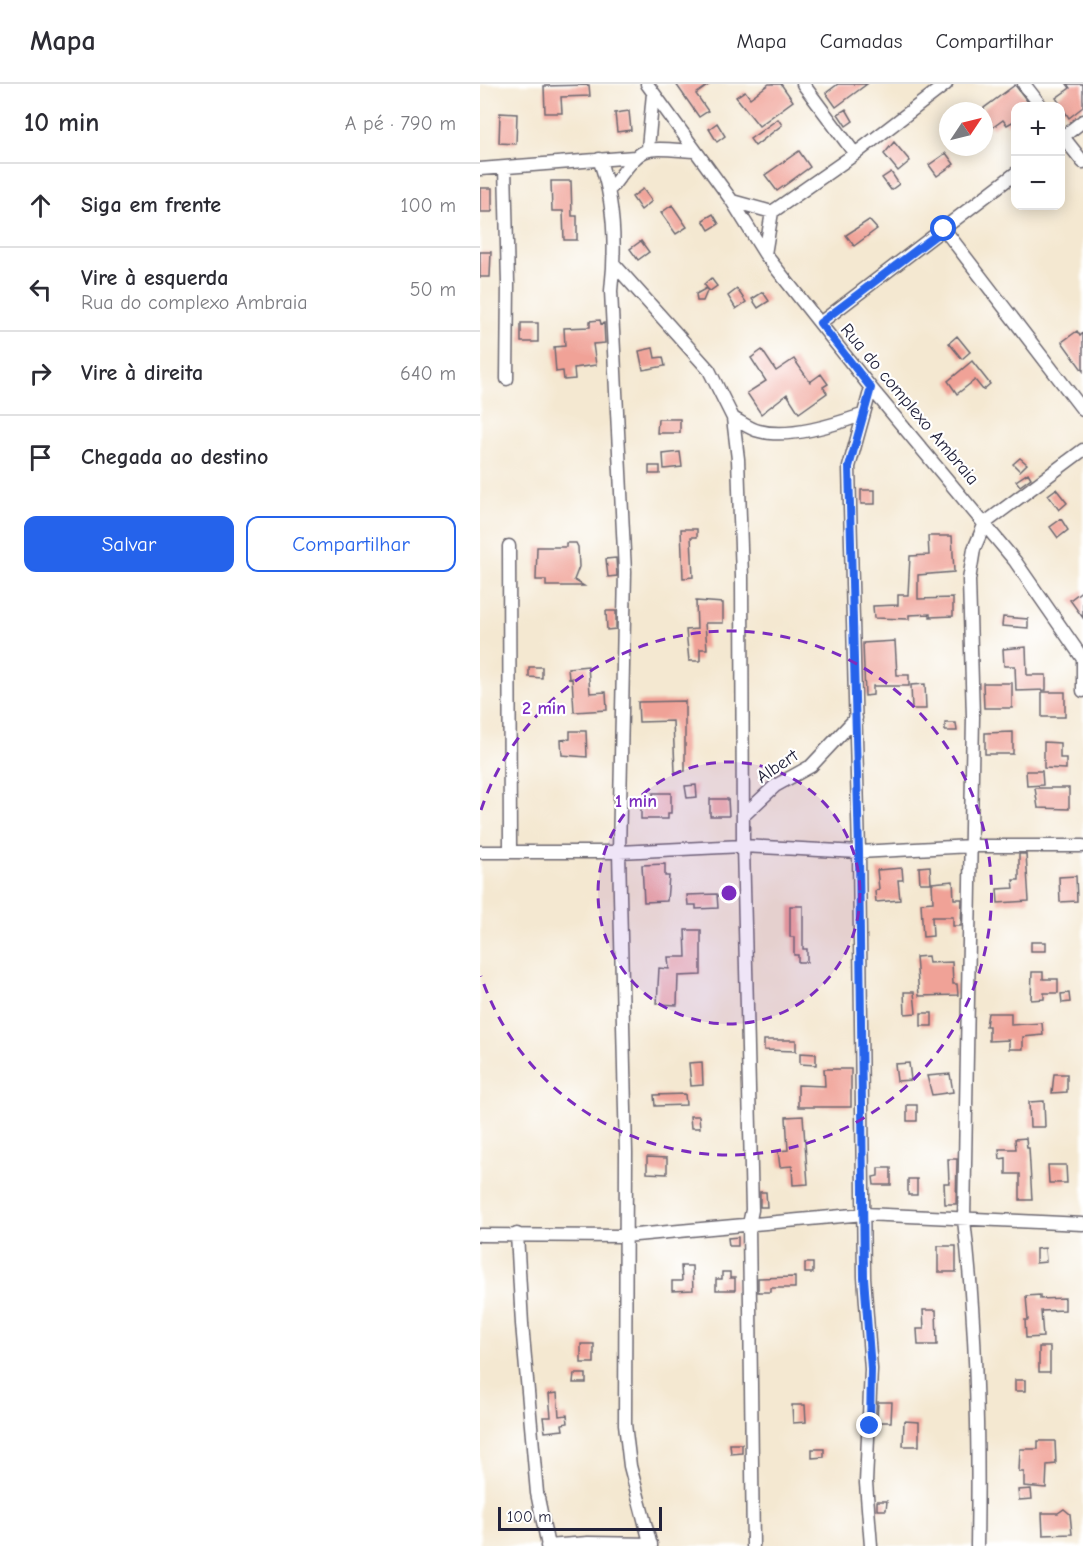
<!DOCTYPE html>
<html lang="pt">
<head>
<meta charset="utf-8">
<style>
  body { margin:0; font-family:"Comic Neue",sans-serif; background:#f7f7f7; color:#2b2b33 }
  .controls { position:absolute; right:18px; top:18px; display:grid; overflow:hidden; border-radius:12px; box-shadow:0 3px 15px #0003 }
  .controls button { width:54px; height:54px; display:grid; place-items:center; padding:0; border:0; border-bottom:2px solid #e1e1e2; background:#fff; color:#2b2b33; font:30px sans-serif }
  .compass { position:absolute; left:459px; top:18px; width:54px; height:54px; border-radius:50%; background:#fff; box-shadow:0 3px 15px #0003; rotate:55deg }
  .scale { position:absolute; left:18px; bottom:15px; width:164px; box-sizing:border-box; padding-left:6px; border:3px solid #22223b; border-top:0; font-size:16px; line-height:21px; white-space:nowrap; color:#22223b; -webkit-text-stroke:4px #fff; paint-order:stroke }
  .stop { position:absolute; width:18px; height:18px; margin:-14px; border:4px solid #2563eb; border-radius:50%; background:#fff }
  .stop.end { background:#2563eb; border-color:#fff; box-shadow:0 2px 6px #0008 }
  .list { margin:0; padding:0; list-style:none }
  h2 { display:flex; justify-content:space-between; align-items:center; height:78px; margin:0; padding:0 24px; font-size:26px }
  h2 small { font-size:20px; font-weight:400; color:#7c7c81 }
  .list li { display:grid; grid-template-columns:39px 1fr auto; gap:18px; align-items:center; box-sizing:border-box; height:84px; padding:0 24px; border-top:2px solid #e1e1e2 }
  .list b { display:block; font-size:22px; white-space:nowrap }
  .list p { margin:0; font-size:20px; white-space:nowrap; color:#7c7c81 }
  .list em { font-size:20px; font-style:normal; color:#7c7c81 }
  .actions { display:flex; gap:12px; padding:18px 24px }
  .actions a { flex:1; padding:14px 0; border:2px solid #2563eb; border-radius:12px; text-align:center; font-size:21px; color:#2563eb }
  .actions .main { background:#2563eb; color:#fff }
  .icon { flex:none; width:33px; height:33px; fill:none; stroke:currentColor; stroke-width:2; stroke-linecap:round; stroke-linejoin:round }
  .map { position:relative; flex:none; width:603px; height:1462px; overflow:hidden }
  header { display:flex; align-items:center; gap:36px; box-sizing:border-box; height:84px; padding:0 30px; background:#fff; border-bottom:2px solid #e1e1e2 }
  header strong { font-size:28px }
  nav { display:flex; gap:33px; margin-inline-start:auto; font-size:21px }
  main { display:flex }
  aside { flex:1; background:#fff }
  .map>svg:first-child { display:block }
  .building { fill:#f0a297 }
  .lines { fill:none; stroke-linecap:round; stroke-linejoin:round }
  .minor-casing { stroke:#6c6770; stroke-width:15 }
  .minor { stroke:#fff; stroke-width:12 }
  .route { stroke:#2563eb; stroke-width:8 }
  .ring { fill:none; stroke:#7b2cbf; stroke-width:3; stroke-dasharray:10 8 }
  .labels { text-anchor:middle; stroke-width:4.5; stroke-linejoin:round; paint-order:stroke }
  .street-label { font-size:18px; fill:#22223b; stroke:#fff }
  .centre { fill:#7b2cbf; stroke:#fff; stroke-width:3 }
  .ring-label { font-size:18px; text-anchor:middle; font-weight:bold; fill:#7b2cbf; stroke:#fff; stroke-width:4.5; stroke-linejoin:round; paint-order:stroke }
</style>
</head>
<body>
<header>
<strong>Mapa</strong>
<nav><a>Mapa</a><a>Camadas</a><a>Compartilhar</a></nav>
</header>
<main>
<aside>
<h2>10 min<small>A pé · 790 m</small></h2>
<ul class="list">
<li><svg class="icon" aria-label="ahead" viewBox="0 0 24 24"><path d="M12 20V5M6 11l6-6 6 6"/></svg><div><b>Siga em frente</b></div><em>100 m</em></li>
<li><svg class="icon" aria-label="left" viewBox="0 0 24 24"><path d="M17 20v-9H6M10 6l-5 5 5 5"/></svg><div><b>Vire à esquerda</b><p>Rua do complexo Ambraia</p></div><em>50 m</em></li>
<li><svg class="icon" aria-label="right" viewBox="0 0 24 24"><path d="M7 20v-9h11M14 6l5 5-5 5"/></svg><div><b>Vire à direita</b></div><em>640 m</em></li>
<li><svg class="icon" aria-label="arrive" viewBox="0 0 24 24"><path d="M6 21V4h12l-3 4 3 4H6"/></svg><div><b>Chegada ao destino</b></div></li>
</ul>
<div class="actions"><a class="main">Salvar</a><a>Compartilhar</a></div>
</aside>
<div class="map">
<svg width="603" height="1462" viewBox="0 0 603 1462">
  <rect width="100%" height="100%" fill="#fff"/>
  <filter id="ink" filterUnits="userSpaceOnUse"><feTurbulence type="fractalNoise" baseFrequency=".0167" numOctaves="2"/><feDisplacementMap in="SourceGraphic" scale="12" xChannelSelector="R" yChannelSelector="G"/><feConvolveMatrix kernelMatrix="1 2 1 2 8 2 1 2 1" color-interpolation-filters="sRGB"/></filter>
  <filter id="wash" filterUnits="userSpaceOnUse"><feTurbulence type="fractalNoise" baseFrequency=".008" numOctaves="4" result="noise"/><feDisplacementMap in="SourceGraphic" scale="24" xChannelSelector="R" yChannelSelector="G"/><feGaussianBlur stdDeviation="1.35" result="paint"/><feColorMatrix in="noise" values="0 0 0 0 0 0 0 0 0 0 0 0 0 0 0 0 0 1.4 0 .05"/><feComposite in="paint" operator="in"/></filter>
  <g filter="url(#wash)">
    <rect width="100%" height="100%" fill="#f4e8d1"/>
    <g id="blocks">
      <path class="building" d="M196,0H230L216,10L228,27L219,33Z
        M289,0H301L313,17L279,42L256,13L265,7L270,14Z
        M358,0H387L356,23L346,9Z
        M587,0H603V23L589,34L576,14L590,4Z
        M109,1L110,12L81,13L82,29H65L64,2Z
        M535,1L551,22H536V36L527,41L523,36L512,44L508,39L504,42V24Z
        M366,25L373,37L366,42L358,30Z
        M149,27L151,46L137,48L135,29Z
        M20,29L37,30L36,60L19,59Z
        M298,35L302,41L275,62L270,55Z
        M237,39L245,52L237,58L229,45Z
        M414,58L430,77L418,87L404,70Z
        M319,67L330,83L297,107L285,91Z
        M466,69L474,80L457,92L449,81Z
        M411,88L419,100L411,106L402,94Z
        M71,97H91L92,132H97V156H84L83,127H72Z
        M0,104H12V128H0Z
        M163,105L172,117L161,126L152,113Z
        M192,121L207,143L196,150L181,129Z
        M233,130L239,140L229,146L223,136Z
        M389,136L397,145L374,162L366,151Z
        M161,157L169,168L158,176L150,165Z
        M0,168H11L10,193H0Z
        M231,194L237,202L230,207L228,205L223,217H217L216,210L227,204L224,200Z
        M257,205L266,218L256,225L248,212Z
        M283,208L289,217L278,224L272,215Z
        M120,236L121,240L124,239L125,259L113,260L116,281L94,284L95,295L84,296L83,287L76,288L74,263L85,262L84,244L110,243V237Z
        M41,239H58V258H41Z
        M597,247L600,252L603,249V287L582,258Z
        M477,252L490,268L482,275L469,259Z
        M173,264L175,274L183,273L185,282L163,286L159,267Z
        M282,266L296,287L314,275L330,298L341,290L348,300L343,303L347,309L319,329L307,310L281,330L267,309L286,297L271,274Z
        M492,277L510,300L503,306L495,296L477,310L468,297Z
        M178,335H200V349H177Z
        M200,368L202,383L184,385L183,370Z
        M540,374L547,380L540,387L533,380Z
        M169,382H180V390H169Z
        M548,389L551,394L540,402L536,397Z
        M576,405L587,419L579,426L568,411Z
        M381,406H395V420H381Z
        M581,435L588,446L578,454L570,443Z
        M201,445H217V453H211L213,493L203,494Z
        M448,452H472L474,488L438,491V515L473,514V532L450,533V530L429,531V535L394,534L393,522L418,521V511H428L430,472L449,471Z
        M86,459H96L98,463L99,483L94,496L104,502H66V496H56L57,463H86Z
        M136,474L137,492L128,493L126,475Z
        M603,506V534L590,516Z
        M216,517L243,519V539H225L227,565H220V577H209L206,546L217,545Z
        M126,527H136V545L127,546Z
        M523,533L548,535V544L522,542Z
        M415,557L417,591H429V602H393V611L385,612L383,559Z
        M546,563L547,591H566V606L536,607L535,582H524L523,565Z
        M108,582L110,609L126,608L127,626L94,628L92,594L89,595L88,584Z
        M49,583H62V594L49,593Z
        M503,599H532V624H504Z
        M445,600L446,625H432L431,601Z
        M562,608H585V633H562Z
        M205,617V687L195,688L193,637L159,638L158,618Z
        M465,639H476L477,647H465Z
        M90,647H106L107,673L82,671L81,656L90,655Z
        M533,648V670H505V649Z
        M564,658L580,659V674H586V685L564,684Z
        M546,687H562L563,701L547,702Z
        M216,701L217,713L207,714L205,702Z
        M555,704H589V725L558,724Z
        M173,709H191V729H188V735H161V716H173Z
        M230,715H248L249,732H230Z
        M539,770H546L549,817L518,819L517,805L534,804L533,796H539Z
        M185,780V792H189L187,817L164,818L162,781Z
        M450,782L451,799H440L439,783Z
        M422,784L423,796H418L420,816L396,818L395,807L399,805L397,786Z
        M596,792L597,817L580,818L579,793Z
        M473,797L474,815H482L481,842H473V833H452L453,852L443,853L441,819L453,818L452,799Z
        M237,810L238,824L216,825V821H208L207,811Z
        M310,822H323V865H327V878H318V871H314V853H310Z
        M205,846H221V891L198,892L197,921L177,920L179,884L189,885L188,873H206Z
        M551,858H566V867H551Z
        M448,872L449,879L472,878L473,900H477L478,911L439,912L436,873Z
        M552,888H563V895H578V909H564V915L551,916Z
        M424,908H434L436,929L425,930Z
        M589,909L590,918L582,919L581,910Z
        M441,929H452V942H441Z
        M508,929H531V941L562,939L563,951L543,953V965H529V956L509,957V942H506Z
        M284,956H316V967L284,966Z
        M320,969L336,970V981L320,980Z
        M222,978L223,1001L211,1002L209,979Z
        M429,979L431,996L417,997L415,980Z
        M344,985H371V1023H318V1001L345,1002Z
        M470,990L473,1008L452,1011L447,992Z
        M574,990H587V1008L572,1009Z
        M205,1010L206,1021L175,1022L174,1011Z
        M564,1017L565,1043H550L549,1018Z
        M427,1021H437V1037H427Z
        M210,1032H219L220,1044H211Z
        M323,1032L328,1100L313,1101L312,1082L300,1083L298,1067L308,1066L306,1033Z
        M546,1054L547,1064H549L552,1116H540V1090H526V1074L520,1075L519,1065H536L535,1055Z
        M167,1073L187,1074V1090L167,1089Z
        M468,1075H477L476,1120H465L464,1099H469Z
        M568,1081H586L587,1099H569Z
        M398,1084H411V1101H394L393,1093L398,1092Z
        M428,1095H437V1111H428Z
        M280,1108H286L287,1123H280Z
        M258,1153V1162H249L248,1154Z
        M458,1162H476V1188H458Z
        M565,1164L566,1178L556,1179V1165Z
        M325,1179H333V1189H325Z
        M201,1182H212L213,1206L192,1207V1197H202Z
        M242,1188H250V1194H255V1206H236V1195H242Z
        M315,1193V1204H291V1208H278V1194Z
        M560,1211V1215L585,1214V1226L561,1227L563,1253L546,1254L545,1236H548L546,1212Z
        M443,1226H456L457,1261H438L437,1245H444Z
        M101,1260H114V1279H101Z
        M559,1263H570V1288H559Z
        M94,1290H106V1299H93Z
        M535,1296H545V1307H535Z
        M77,1309L79,1332L87,1331L88,1339L82,1340L83,1346L65,1348L63,1333H71L69,1310Z
        M398,1318H412L411,1338H397Z
        M312,1321H325L326,1338L313,1339Z
        M424,1337L439,1338V1362H423Z
        M558,1357H575L576,1380L567,1381L566,1404L544,1402V1388H539L540,1365H558Z
        M250,1360H262V1369L251,1370Z
        M332,1365H344V1373L332,1374Z
        M551,1405L552,1415L539,1416L538,1406Z
        M397,1417H407L406,1426H397Z
        M584,1425L590,1430L592,1450L563,1451L562,1429H578Z"/>
    </g>
  </g>
  <g filter="url(#ink)">
    <use href="#blocks" fill-opacity="0" stroke="#6c6770" stroke-width="1.5"/>
    <g class="lines">
      <g class="minor-casing">
        <path id="minor" d="M167,0L252,117L285,170L391,304L535,477L603,575
          M323,0L375,70
          M544,0L561,22
          M580,49L603,78
          M580,55L603,37
          M168,64L173,9
          M119,75C135,117 136,163 131,207L145,488L139,768L146,1069L145,1340L150,1382L171,1462
          M25,83L28,199L27,295
          M0,85L155,73
          M131,104C165,60 159,63 214,67
          M252,117L292,128
          M464,145L603,326
          M285,170L292,128L375,70L466,0
          M134,180L229,286L253,334L258,375L262,493L263,762L272,1126L269,1140L273,1462
          M340,239L536,89
          M253,334C261,338 270,345 279,347C309,355 353,341 382,331
          M29,462L30,768
          M603,575V607
          M263,732L295,702L331,682L376,634
          M0,768H139L263,762L379,768L491,762H603
          M37,1150L42,1240L57,1409L68,1462
          M0,1151L145,1152L384,1130L603,1140
          M67,1462L108,1459L171,1460
          M391,1462L386,1399L391,1285L384,1193L379,768L369,383L391,304
          M497,1462C499,1352 497,1245 484,1136L493,633L489,496L494,465L505,439L603,366"/>
      </g>
      <use href="#minor" class="minor"/>
    </g>
  </g>
  <g class="lines" filter="url(#ink)">
    <path class="route" d="M390,1342L391,1285L384,1193L379,768L369,383L391,304L340,239L464,145"/>
  </g>
  <circle cx="249" cy="809" r="131" fill="#7b2cbf" fill-opacity=".12"/>
  <g class="ring">
    <circle cx="249" cy="809" r="131"/>
    <path d="M1 726A262 262 0 1 1 1 892"/>
  </g>
  <g class="labels">
    <g class="street-label">
      <text transform="translate(430 320) rotate(50)" y="6">Rua do complexo Ambraia</text>
      <text transform="translate(297 682) rotate(-34)" y="6">Albert</text>
    </g>
  </g>
  <circle cx="249" cy="809" r="9" class="centre"/>
  <g class="ring-label">
    <text x="64" y="630">2 min</text>
    <text x="156" y="723">1 min</text>
  </g>
</svg>
<div class="controls">
<button>+</button>
<button>−</button>
</div>
<svg class="compass" viewBox="-18 -18 36 36"><path d="M0-13l5 13h-10z" fill="#e53935"/><path d="M0 13l5-13h-10z" fill="#7c7c81"/></svg>
<div class="scale">100 m</div>
<div class="stop" style="left:464px;top:145px"></div>
<div class="stop end" style="left:390px;top:1342px"></div>
</div>
</main>
</body>
</html>
